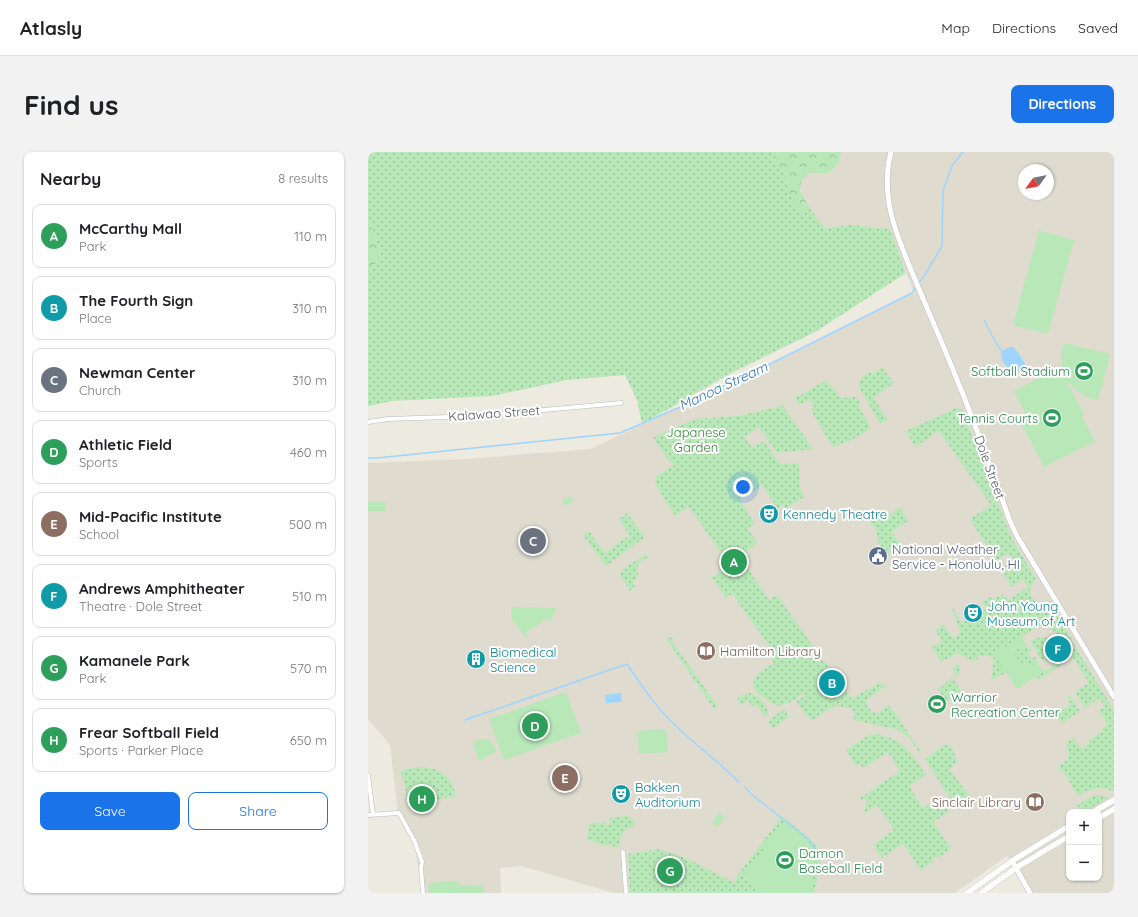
<!DOCTYPE html>
<html lang="en">
<head>
<meta charset="utf-8">
<style>
  body { margin:0; font-family:Quicksand,sans-serif; background:#f2f2f2; color:#202124 }
  .controls { position:absolute; right:12px; bottom:12px; display:grid; overflow:hidden; border-radius:8px; box-shadow:0 1px 3px #0004 }
  .controls button { width:36px; height:36px; display:grid; place-items:center; padding:0; border:0; border-bottom:1px solid #e0e0e0; background:#fff; color:#202124; font:20px sans-serif }
  .compass { position:absolute; left:650px; top:12px; width:36px; height:36px; border-radius:50%; background:#fff; box-shadow:0 1px 3px #0004; rotate:237deg }
  .you { position:absolute; left:375px; top:335px; width:14px; height:14px; margin:-10px; border:3px solid #fff; border-radius:50%; background:#1a73e8; box-shadow:0 0 0 6px #1a73e833 }
  .badge { display:grid; place-items:center; width:26px; height:26px; border-radius:50%; background:#1a73e8; color:#fff; font-size:13px; font-weight:700 }
  .pin { position:absolute; translate:-50% -50%; border:2px solid #fff; box-shadow:0 1px 4px #0006 }
  .list { margin:0; padding:0; list-style:none }
  h2 { display:flex; justify-content:space-between; align-items:center; height:52px; margin:0; padding:0 16px; font-size:17px }
  h2 small { font-size:13px; font-weight:400; color:#757577 }
  .list li { display:grid; grid-template-columns:26px 1fr auto; gap:12px; align-items:center; box-sizing:border-box; height:64px; margin:0 8px 8px; padding:0 8px; border:1px solid #e0e0e0; border-radius:8px }
  .list b { display:block; font-size:15px; white-space:nowrap }
  .list p { margin:0; font-size:13px; white-space:nowrap; color:#757577 }
  .list em { font-size:13px; font-style:normal; color:#757577 }
  .actions { display:flex; gap:8px; padding:12px 16px }
  .actions a { flex:1; padding:9px 0; border:1px solid #1a73e8; border-radius:8px; text-align:center; font-size:14px; color:#1a73e8 }
  .actions .main { background:#1a73e8; color:#fff }
  .map { position:relative; flex:none; width:746px; height:741px; overflow:hidden; border-radius:8px }
  header { display:flex; align-items:center; gap:24px; box-sizing:border-box; height:56px; padding:0 20px; background:#fff; border-bottom:1px solid #e0e0e0 }
  header strong { font-size:19px }
  nav { display:flex; gap:22px; margin-inline-start:auto; font-size:14px }
  .intro { display:flex; align-items:center; justify-content:space-between; box-sizing:border-box; height:96px; padding:0 24px }
  h1 { margin:0; font-size:28px }
  .button { padding:10px 18px; border-radius:8px; background:#1a73e8; color:#fff; font-size:14px; font-weight:700 }
  main { display:flex; gap:24px; padding:0 24px }
  aside { flex:1; background:#fff; border-radius:8px; box-shadow:0 1px 3px #0004 }
  .map>svg:first-child { display:block }
  .education { fill:#dfdccf; fill-rule:evenodd }
  .grass { fill:url(#grass-dots) }
  .forest { fill:url(#forest-crowns) }
  .garden { fill:#b8e8b8 }
  .water { fill:#9dd5ff }
  .lines { fill:none; stroke-linecap:round; stroke-linejoin:round }
  .stream { stroke:#9dd5ff; stroke-width:1.5 }
  .minor-casing { stroke:#b7bac0; stroke-width:5 }
  .tertiary-casing { stroke:#b7bac0; stroke-width:6 }
  .secondary-casing { stroke:#b8bcc3; stroke-width:6 }
  .minor { stroke:#fff; stroke-width:4 }
  .tertiary { stroke:#fff; stroke-width:5 }
  .secondary { stroke:#fff; stroke-width:5.5 }
  .labels { text-anchor:middle; stroke-width:4; stroke-linejoin:round; paint-order:stroke }
  .leisure-label { font-size:13px; fill:#27864d; stroke:#fff; text-anchor:end }
  .street-label { font-size:13px; fill:#585c62; stroke:#fff }
  .park-label { font-size:13px; fill:#2c862f; stroke:#fff }
  .culture-label { font-size:13px; fill:#0d838f; stroke:#fff; text-anchor:start }
  .service-label { font-size:13px; fill:#4e5e75; stroke:#fff; text-anchor:start }
  .education-label { font-size:13px; fill:#785e54; stroke:#fff; text-anchor:start }
  .water-label { font-size:14px; font-style:italic; fill:#3075ba; stroke:#fff }
</style>
</head>
<body>
<header>
<strong>Atlasly</strong>
<nav><a>Map</a><a>Directions</a><a>Saved</a></nav>
</header>
<div class="intro"><h1>Find us</h1><a class="button">Directions</a></div>
<main>
<aside>
<h2>Nearby<small>8 results</small></h2>
<ul class="list">
<li><span class="badge" style="background:#2e9e5b">A</span><div><b>McCarthy Mall</b><p>Park</p></div><em>110 m</em></li>
<li><span class="badge" style="background:#0f9aa8">B</span><div><b>The Fourth Sign</b><p>Place</p></div><em>310 m</em></li>
<li><span class="badge" style="background:#6b7280">C</span><div><b>Newman Center</b><p>Church</p></div><em>310 m</em></li>
<li><span class="badge" style="background:#2e9e5b">D</span><div><b>Athletic Field</b><p>Sports</p></div><em>460 m</em></li>
<li><span class="badge" style="background:#8d6e63">E</span><div><b>Mid-Pacific Institute</b><p>School</p></div><em>500 m</em></li>
<li><span class="badge" style="background:#0f9aa8">F</span><div><b>Andrews Amphitheater</b><p>Theatre · Dole Street</p></div><em>510 m</em></li>
<li><span class="badge" style="background:#2e9e5b">G</span><div><b>Kamanele Park</b><p>Park</p></div><em>570 m</em></li>
<li><span class="badge" style="background:#2e9e5b">H</span><div><b>Frear Softball Field</b><p>Sports · Parker Place</p></div><em>650 m</em></li>
</ul>
<div class="actions"><a class="main">Save</a><a>Share</a></div>
</aside>
<div class="map">
<svg width="746" height="741" viewBox="0 0 746 741">
  <defs>
    <pattern id="grass-dots" width="8" height="8" patternUnits="userSpaceOnUse"><rect width="8" height="8" fill="#b8e8b8"/><path d="M2 2h.1M6 6h.1" fill="none" stroke="#98bf99" stroke-width="1.8" stroke-linecap="round"/></pattern>
    <pattern id="forest-crowns" width="20" height="18" patternUnits="userSpaceOnUse"><rect width="20" height="18" fill="#b8e8b8"/><path d="M2 6a3 3 0 1 1 6 0M12 15a3 3 0 1 1 6 0" fill="none" stroke="#98bf99"/></pattern>
  </defs>
  <rect width="100%" height="100%" fill="#edeadf"/>
  <path class="education" d="M428,0H746V741H662L644,709L639,704L587,741H246L153,714L132,716L133,741H55L46,691L30,661L22,593L0,567V311L98,307L222,297L412,208L544,141L547,144L535,112L439,94ZM656,18H680V42H656ZM701,660H731V726H701Z"/>
  <path class="grass" d="M0,0H410L406,7L417,22L419,33L434,62L442,57L457,76L483,73L522,77L538,121L447,180L363,221L274,272L269,248L257,223L199,228L124,244L24,249L0,254V125L13,101L0,65Z
    M514,215L526,231L506,246V247L520,268L512,272L491,235C490,228 496,222 503,220L505,223Z
    M458,228L473,246L487,245L493,250L491,254L503,276C491,285 479,291 464,295L443,258L446,254L441,247L431,253L426,247Z
    M415,254L445,297L409,301L391,275L376,285L384,295L396,289L412,312L431,311L432,336L436,345L418,357L415,353L410,357L394,333L372,348L386,371L380,377L389,391L372,404L401,448L409,443L447,497L445,499L450,508L458,510L482,544L480,546L487,545L511,531L515,532L518,536L516,537L515,536L498,548L499,553L504,560L505,559L508,562L521,553L553,599L551,600L539,584L530,578L486,568V561L483,556L468,554L469,552L443,569L428,549L437,544L435,541C431,545 416,555 410,554C408,553 405,551 402,550C394,545 381,537 387,526C391,519 400,515 406,511L402,504L406,501L364,441L358,446L344,426L357,417L354,402L321,355L307,364L286,330L289,328L287,325L306,313L303,309L301,310L285,285L328,267L371,264L408,255Z
    M588,256H592L594,258L640,377L646,390L668,427C656,439 664,454 680,452L681,449L711,501L746,558V640C733,633 722,637 710,644L695,619L693,620L690,615C701,608 704,603 697,591L706,586L714,597L722,591L720,589L735,579L734,576L740,572L731,559L737,555L731,546L717,556L707,540L721,531L705,505L672,527L667,525C675,520 685,516 690,508C702,492 688,472 669,475L627,502L638,520L623,529L626,505L610,503V509L602,508L590,501L573,510L564,495L574,489L567,478L575,472L585,486L593,481L584,457L585,456L594,471L618,456L614,450L623,445L625,448L635,442L640,448L660,435L655,427L643,435L633,417L645,409L641,401L629,408L606,374L602,367L623,353L571,279L547,295L538,279Z
    M532,355L540,369L524,380L533,393L519,403L509,388V380L500,365L508,360L510,363L512,361L516,367Z
    M259,361L277,385L238,414L215,383L221,379L237,401L262,383L251,368Z
    M278,402L281,405C272,409 267,413 270,422L269,426L265,430L267,435L262,439L252,423L255,417Z
    M304,485L306,487L304,488L307,493L350,555L346,557L300,489L301,486Z
    M672,485C680,484 688,491 685,500C684,505 679,507 675,510L662,489Z
    M659,494L665,498L660,501L664,507L668,504L670,512L663,516L657,512L653,510L646,503L647,496L658,495Z
    M590,512L592,514L591,523L589,525L584,517Z
    M584,526L594,540L579,551L570,537Z
    M378,541C388,540 399,552 401,562L397,565L388,552L384,555L380,548L373,553L369,547Z
    M702,543L712,559L694,571L688,562L703,552L699,546Z
    M416,557L421,565L405,576L401,571L402,567Z
    M507,582C536,587 542,599 558,623L541,634L555,656L572,645L581,660L565,670L583,697L570,706L569,704L565,707L566,709L553,718L535,692L514,706L505,693L526,678L509,653L496,662L499,648L491,647L532,619L520,600L495,616L492,612L488,614L478,598L501,583Z
    M576,593L583,594L590,610L581,617L608,652L589,657L557,607Z
    M50,615C71,614 84,624 88,644L71,647L64,655L63,654L48,661C37,655 39,640 36,630C35,626 33,624 32,620L43,616Z
    M727,643H734L741,646L717,660H713L709,653Z
    M258,664L262,665L265,667L266,673C264,676 261,676 258,678C253,681 252,688 252,693L250,695L230,692L226,689L219,688L221,672L236,670L237,668L238,673H241L242,666Z
    M414,664L449,693L453,712L446,741H262L260,702L291,697L320,707L367,731V727Z"/>
  <path class="forest" d="M410,0H473L471,11L460,21H441L433,30L432,39L442,57L434,62L429,59L419,33L417,22L406,7Z
    M0,65L13,101L0,125Z"/>
  <path class="garden" d="M671,78L706,88L680,182L645,173Z
    M696,191L740,201L742,203L730,248C714,245 708,238 698,228L716,263L714,264L727,289L676,315L651,267L658,263L646,239L691,215L698,227C693,215 691,204 696,191Z
    M203,344L206,349L197,354L194,349Z
    M0,350H17V359H0Z
    M143,455L187,456V460L182,469L180,466L158,480L160,484L158,485L144,468Z
    M654,484L659,494L655,497L649,495L647,496L646,503L653,510L657,512L663,516L670,512L676,519L649,537L626,502Z
    M198,540L213,581L136,608L121,567Z
    M298,577L300,600L271,602L269,579Z
    M112,587C121,586 127,591 128,600L115,606L113,609L110,608V605L105,593L108,589Z
    M51,635C59,635 64,640 64,648L51,654L49,657L47,655V653L42,641L45,637Z
    M351,661L357,666L350,675L344,670Z
    M418,672C426,678 436,684 442,692C451,702 444,728 442,741H397L375,725L409,679Z
    M90,729L91,734L115,733L116,741H61L60,731Z"/>
  <path class="water" d="M641,195H645L650,200L657,212L656,215C648,223 644,222 637,213C634,208 633,206 633,200Z
    M253,541L254,550L238,551L237,543Z"/>
  <g class="lines">
    <path class="stream" d="M550,132L558,121L574,94L575,39L584,14L595,0
      M616,168L628,191L634,199
      M0,306H9L252,281L312,255L412,207L544,141L548,135
      M97,568L259,512C274,534 289,557 309,575C329,594 351,610 371,630
      M377,635L383,642L439,686L448,698"/>
    <g class="minor-casing">
      <path id="minor" d="M0,270L20,267L109,264L253,251
        M0,623L5,663
        M0,663L31,661L47,690L54,710L53,716L55,741
        M255,700L258,741"/>
    </g>
    <g class="tertiary-casing">
      <path id="tertiary" d="M523,0C510,49 533,93 551,137C565,170 579,202 592,235C610,279 626,325 642,369L649,384L746,545
        M644,709L662,741"/>
    </g>
    <g class="secondary-casing">
      <path id="secondary" d="M725,660L746,648
        M731,666L746,657
        M599,741L644,709L701,674
        M613,741L648,716L701,684"/>
    </g>
    <use href="#minor" class="minor"/>
    <use href="#tertiary" class="tertiary"/>
    <use href="#secondary" class="secondary"/>
  </g>
  <defs>
    <g id="stadium-disc" transform="scale(1)"><circle r="9.5" fill="#2e9e5b" stroke="#fff"/><path d="M0-5a6.5 5 0 1 0 0 10a6.5 5 0 1 0 0-10ZM-3.5-1.8h7v3.6h-7Z" fill="#fff"/></g>
    <g id="theatre-disc" transform="scale(1)"><circle r="9.5" fill="#0f9aa8" stroke="#fff"/><path d="M-5-5.5Q0-4 5-5.5V0Q5 5 0 6Q-5 5-5 0ZM-3.3-2.5H-1v1.5H-3.3ZM1-2.5H3.3v1.5H1ZM-2.8 1Q0 5.5 2.8 1Z" fill="#fff"/></g>
    <g id="civic-disc" transform="scale(1)"><circle r="9.5" fill="#5c6f8a" stroke="#fff"/><path d="M-.6-6.5H3V-4.5H.6V-3L4-1V1h2V6H-6V1h2V-1L-.6-3ZM-1.2 2.5V6h2.4V2.5Z" fill="#fff"/></g>
    <g id="library-disc" transform="scale(1)"><circle r="9.5" fill="#8d6e63" stroke="#fff"/><path d="M-6-4Q-3-5.5-.7-3.5V5Q-3 3-6 4ZM6-4Q3-5.5 .7-3.5V5Q3 3 6 4Z" fill="#fff"/></g>
    <g id="building-disc" transform="scale(1)"><circle r="9.5" fill="#0f9aa8" stroke="#fff"/><path d="M-4-6H4V6H1V3H-1V6H-4ZM-2.5-4.3h1.7v1.8h-1.7ZM.8-4.3h1.7v1.8H.8ZM-2.5-1h1.7V.8h-1.7ZM.8-1h1.7V.8H.8Z" fill="#fff"/></g>
  </defs>
  <g fill-rule="evenodd">
    <use href="#stadium-disc" x="716" y="219"/>
    <use href="#stadium-disc" x="684" y="266"/>
    <use href="#theatre-disc" x="401" y="362"/>
    <use href="#civic-disc" x="510" y="404"/>
    <use href="#theatre-disc" x="605" y="461"/>
    <use href="#library-disc" x="338" y="499"/>
    <use href="#building-disc" x="108" y="507"/>
    <use href="#stadium-disc" x="569" y="552"/>
    <use href="#theatre-disc" x="253" y="642"/>
    <use href="#library-disc" x="667" y="650"/>
    <use href="#stadium-disc" x="417" y="708"/>
  </g>
  <g class="labels">
    <g class="leisure-label">
      <text x="702" y="224">Softball Stadium</text>
      <text x="670" y="271">Tennis Courts</text>
      <text x="583" y="550" text-anchor="start">Warrior<tspan x="583" dy="15">Recreation Center</tspan></text>
      <text x="431" y="706" text-anchor="start">Damon<tspan x="431" dy="15">Baseball Field</tspan></text>
    </g>
    <g class="street-label">
      <text transform="translate(126 261) rotate(-4)" y="5">Kalawao Street</text>
      <text transform="translate(622 315) rotate(70)" y="5">Dole Street</text>
    </g>
    <g class="park-label">
      <text x="328" y="285">Japanese<tspan x="328" dy="15">Garden</tspan></text>
    </g>
    <g class="culture-label">
      <text x="415" y="367">Kennedy Theatre</text>
      <text x="619" y="459">John Young<tspan x="619" dy="15">Museum of Art</tspan></text>
      <text x="122" y="505">Biomedical<tspan x="122" dy="15">Science</tspan></text>
      <text x="267" y="640">Bakken<tspan x="267" dy="15">Auditorium</tspan></text>
    </g>
    <g class="service-label">
      <text x="524" y="402">National Weather<tspan x="524" dy="15">Service - Honolulu, HI</tspan></text>
    </g>
    <g class="education-label">
      <text x="352" y="504">Hamilton Library</text>
      <text x="653" y="655" text-anchor="end">Sinclair Library</text>
    </g>
    <g class="water-label">
      <text transform="translate(355 234) rotate(-25)" y="5">Manoa Stream</text>
    </g>
  </g>
</svg>
<div class="controls">
<button>+</button>
<button>−</button>
</div>
<svg class="compass" viewBox="-18 -18 36 36"><path d="M0-13l5 13h-10z" fill="#e53935"/><path d="M0 13l5-13h-10z" fill="#757577"/></svg>
<div class="you"></div>
<div class="pin badge" style="left:366px;top:410px;background:#2e9e5b">A</div>
<div class="pin badge" style="left:464px;top:531px;background:#0f9aa8">B</div>
<div class="pin badge" style="left:165px;top:389px;background:#6b7280">C</div>
<div class="pin badge" style="left:167px;top:574px;background:#2e9e5b">D</div>
<div class="pin badge" style="left:197px;top:626px;background:#8d6e63">E</div>
<div class="pin badge" style="left:690px;top:497px;background:#0f9aa8">F</div>
<div class="pin badge" style="left:302px;top:719px;background:#2e9e5b">G</div>
<div class="pin badge" style="left:54px;top:647px;background:#2e9e5b">H</div>
</div>
</main>
</body>
</html>
